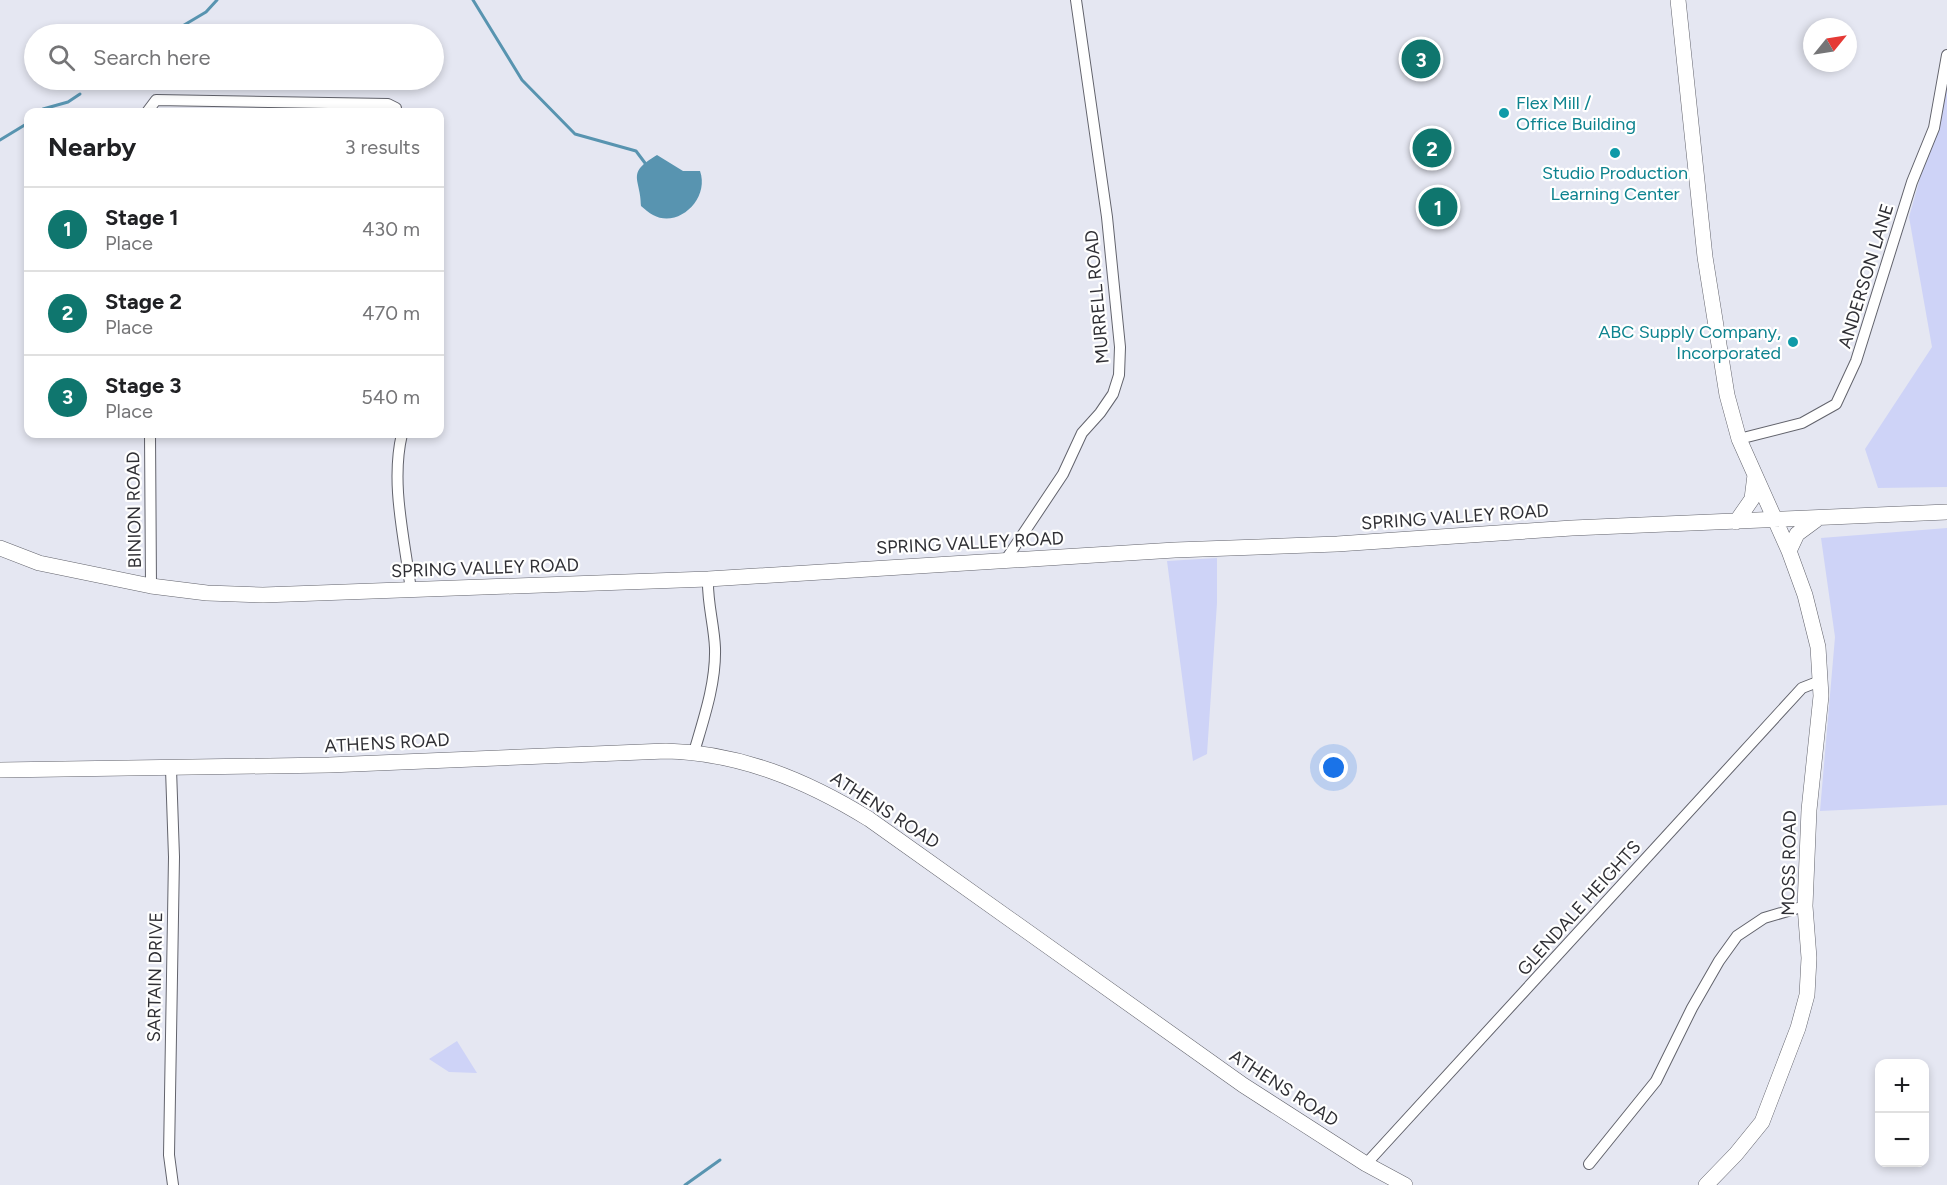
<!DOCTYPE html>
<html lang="en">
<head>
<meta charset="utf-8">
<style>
  body { margin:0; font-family:Figtree,sans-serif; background:#f2f2f2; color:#202124 }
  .controls { position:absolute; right:18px; bottom:18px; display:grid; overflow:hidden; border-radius:12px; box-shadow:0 3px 9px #0003 }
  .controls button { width:54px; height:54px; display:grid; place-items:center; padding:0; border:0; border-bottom:2px solid #e0e0e0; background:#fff; color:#202124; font:30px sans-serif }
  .compass { position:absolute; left:1803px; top:18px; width:54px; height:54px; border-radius:50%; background:#fff; box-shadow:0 3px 9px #0003; rotate:60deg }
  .you { position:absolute; left:1334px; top:768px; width:21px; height:21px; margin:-15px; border:4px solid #fff; border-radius:50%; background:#1a73e8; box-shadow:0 0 0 9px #1a73e833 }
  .badge { display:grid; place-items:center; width:39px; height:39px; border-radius:50%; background:#0f766e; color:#fff; font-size:20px; font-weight:700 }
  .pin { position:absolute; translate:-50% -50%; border:3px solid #fff; box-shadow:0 2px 6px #0006 }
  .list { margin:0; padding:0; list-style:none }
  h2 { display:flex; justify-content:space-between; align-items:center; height:78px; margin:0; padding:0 24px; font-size:26px }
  h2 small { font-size:20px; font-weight:400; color:#757577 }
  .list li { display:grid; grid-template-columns:39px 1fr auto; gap:18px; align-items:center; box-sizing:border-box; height:84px; padding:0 24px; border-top:2px solid #e0e0e0 }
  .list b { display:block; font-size:22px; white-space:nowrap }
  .list p { margin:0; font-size:20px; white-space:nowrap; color:#757577 }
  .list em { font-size:20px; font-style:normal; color:#757577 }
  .icon { flex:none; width:33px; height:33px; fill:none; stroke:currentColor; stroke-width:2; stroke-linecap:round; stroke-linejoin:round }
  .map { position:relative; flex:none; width:1947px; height:1185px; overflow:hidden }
  .search { position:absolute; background:#fff; box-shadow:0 3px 9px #0003; left:24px; top:24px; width:420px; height:66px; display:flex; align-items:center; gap:15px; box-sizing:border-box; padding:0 21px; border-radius:33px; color:#757577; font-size:22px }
  .panel { position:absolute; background:#fff; box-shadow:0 3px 9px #0003; left:24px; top:108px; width:420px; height:330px; border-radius:12px }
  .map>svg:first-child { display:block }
  .green { fill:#ced3f7 }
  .water { fill:#5894b0 }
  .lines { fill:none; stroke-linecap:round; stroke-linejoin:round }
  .stream { stroke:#5894b0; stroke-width:3 }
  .street-casing { stroke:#62636c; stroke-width:12 }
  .secondary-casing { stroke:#62636c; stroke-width:16 }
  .street { stroke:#fff; stroke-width:10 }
  .secondary { stroke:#fff; stroke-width:15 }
  .culture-dot { fill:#0f9aa8; stroke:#fff; stroke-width:2 }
  .labels { text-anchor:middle; stroke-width:4.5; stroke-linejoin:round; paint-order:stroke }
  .culture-label { font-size:18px; fill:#0d838f; stroke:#fff; text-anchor:start }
  .street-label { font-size:18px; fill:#303035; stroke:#fff }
</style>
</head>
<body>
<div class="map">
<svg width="1947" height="1185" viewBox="0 0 1947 1185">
  <rect width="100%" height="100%" fill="#e5e7f2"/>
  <path class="green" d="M1947,83V487L1878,488L1865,449L1932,347L1909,217Z
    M1947,528V805L1820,811L1835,637L1821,538Z
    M1217,558V603L1207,754L1193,761L1167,561Z
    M457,1041L477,1073L449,1072L429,1059Z"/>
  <path class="water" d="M657,155L683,171H700C710,199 678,229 653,215C649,213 645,209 641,206C641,178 625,174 657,155Z"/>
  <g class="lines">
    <path class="stream" d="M473,0L522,80L575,134L636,151L645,163
      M169,34L206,12L217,0
      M96,85L106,80
      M43,109L68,102L80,94
      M0,140L28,123
      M685,1185L720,1160"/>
    <g class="street-casing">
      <path id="street" d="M147,112L156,100L388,104L396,108V112
        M150,434L151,586
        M402,434C390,484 405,540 411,591
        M1739,439L1802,423L1836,404L1856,361L1912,182L1934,128L1947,55
        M1005,561L1063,474L1082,433L1100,413L1113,394L1119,375L1120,347L1107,217L1076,0
        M694,752C704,718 716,683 715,648C714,624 707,602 708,579
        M171,769L174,857L169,1155L173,1185
        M1366,1164L1802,688L1820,681
        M1589,1164L1656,1081L1692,1008L1719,961L1737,936L1764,918L1805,906"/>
    </g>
    <g class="secondary-casing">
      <path id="secondary" d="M1678,0L1705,257L1727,395L1739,439L1789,551L1805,595L1818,647L1821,696L1809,810L1805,906L1809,958L1807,995L1798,1028L1762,1122L1736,1154L1706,1185
        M1736,522L1752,499L1755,475
        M0,548L39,563L151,586L207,593L263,595L708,579L1175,550L1337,544L1572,528L1947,512
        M1789,551L1797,534L1816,520
        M0,770L329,765L666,751C740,753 806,780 869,819L1243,1085L1366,1164L1405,1185"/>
    </g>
    <use href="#street" class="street"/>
    <use href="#secondary" class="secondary"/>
  </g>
  <g class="culture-dot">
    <circle cx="1504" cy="113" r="6"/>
    <circle cx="1615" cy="153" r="6"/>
    <circle cx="1793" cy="342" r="6"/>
  </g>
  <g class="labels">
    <g class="culture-label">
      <text x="1516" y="109">Flex Mill /<tspan x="1516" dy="21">Office Building</tspan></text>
      <text x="1615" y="179" text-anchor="middle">Studio Production<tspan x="1615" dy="21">Learning Center</tspan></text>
      <text x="1781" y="338" text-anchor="end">ABC Supply Company,<tspan x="1781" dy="21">Incorporated</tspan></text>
    </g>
    <g class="street-label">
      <text transform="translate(1866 276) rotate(-73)" y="6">ANDERSON LANE</text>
      <text transform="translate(1097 297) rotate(-95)" y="6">MURRELL ROAD</text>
      <text transform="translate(134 510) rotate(-91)" y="6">BINION ROAD</text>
      <text transform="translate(1455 517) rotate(-4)" y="6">SPRING VALLEY ROAD</text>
      <text transform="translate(970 543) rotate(-3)" y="6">SPRING VALLEY ROAD</text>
      <text transform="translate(485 568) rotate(-2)" y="6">SPRING VALLEY ROAD</text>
      <text transform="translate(387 743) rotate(-3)" y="6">ATHENS ROAD</text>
      <text transform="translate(885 810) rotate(33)" y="6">ATHENS ROAD</text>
      <text transform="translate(1789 863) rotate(-89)" y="6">MOSS ROAD</text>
      <text transform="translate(1579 908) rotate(-48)" y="6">GLENDALE HEIGHTS</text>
      <text transform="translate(155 977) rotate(-89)" y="6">SARTAIN DRIVE</text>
      <text transform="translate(1284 1088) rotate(33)" y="6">ATHENS ROAD</text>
    </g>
  </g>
</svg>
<div class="controls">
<button>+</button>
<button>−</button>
</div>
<svg class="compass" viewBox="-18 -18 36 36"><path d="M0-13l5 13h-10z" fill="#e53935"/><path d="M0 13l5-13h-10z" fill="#757577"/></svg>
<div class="you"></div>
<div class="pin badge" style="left:1438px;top:207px">1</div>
<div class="pin badge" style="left:1432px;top:148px">2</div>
<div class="pin badge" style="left:1421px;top:59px">3</div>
<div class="search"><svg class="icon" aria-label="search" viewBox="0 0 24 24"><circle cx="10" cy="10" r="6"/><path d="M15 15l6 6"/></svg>Search here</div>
<section class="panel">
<h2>Nearby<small>3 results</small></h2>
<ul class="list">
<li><span class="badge">1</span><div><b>Stage 1</b><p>Place</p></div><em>430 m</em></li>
<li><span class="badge">2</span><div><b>Stage 2</b><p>Place</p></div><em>470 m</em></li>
<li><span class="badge">3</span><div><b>Stage 3</b><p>Place</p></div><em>540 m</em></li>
</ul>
</section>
</div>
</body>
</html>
